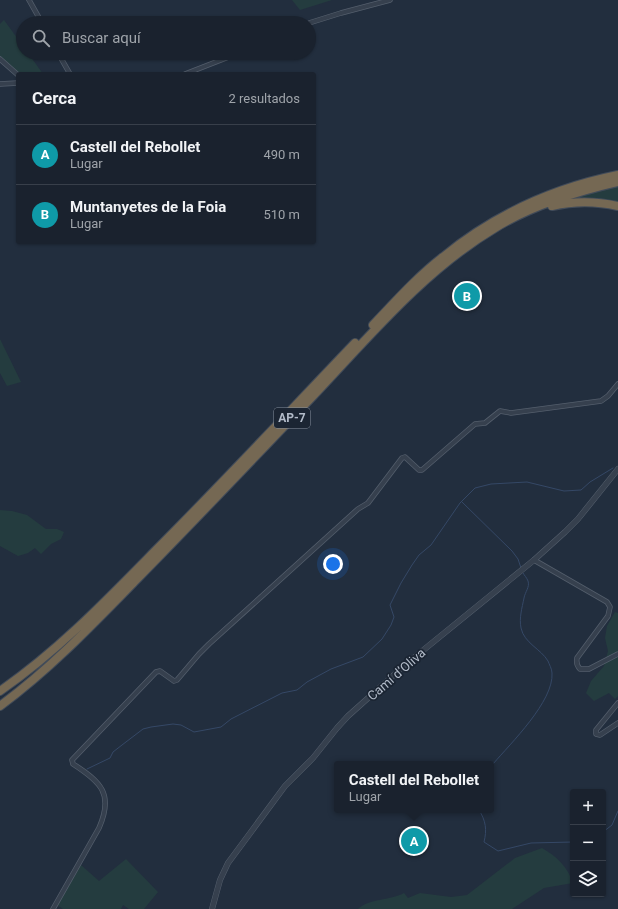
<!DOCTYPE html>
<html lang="es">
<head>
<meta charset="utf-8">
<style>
  body { margin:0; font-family:Roboto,sans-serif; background:#232a36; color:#f1f3f6 }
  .controls { position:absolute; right:12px; bottom:12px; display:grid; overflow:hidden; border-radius:4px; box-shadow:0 1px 3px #0004 }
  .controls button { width:36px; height:36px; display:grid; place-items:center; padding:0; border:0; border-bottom:1px solid #383f4a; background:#1a222e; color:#f1f3f6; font:20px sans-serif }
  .you { position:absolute; left:333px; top:564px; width:14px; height:14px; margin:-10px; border:3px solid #fff; border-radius:50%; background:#1a73e8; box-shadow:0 0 0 6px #1a73e833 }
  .badge { display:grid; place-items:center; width:26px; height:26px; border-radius:50%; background:#bca0f2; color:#fff; font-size:13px; font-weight:700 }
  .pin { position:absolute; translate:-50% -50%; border:2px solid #fff; box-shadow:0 1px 4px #0006 }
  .popup { position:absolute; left:334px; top:761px; width:160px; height:52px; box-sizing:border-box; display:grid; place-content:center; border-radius:4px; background:#1a222e; filter:drop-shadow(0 1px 3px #0005); font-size:13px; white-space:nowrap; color:#9fa4aa }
  .popup b { font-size:15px; color:#f1f3f6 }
  .popup::after { content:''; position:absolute; left:50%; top:100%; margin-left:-8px; border:8px solid transparent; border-top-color:#1a222e }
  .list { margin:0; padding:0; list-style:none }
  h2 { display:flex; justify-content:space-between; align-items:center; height:52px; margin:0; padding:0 16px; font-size:17px }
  h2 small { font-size:13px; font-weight:400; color:#9fa4aa }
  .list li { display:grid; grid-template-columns:26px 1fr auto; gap:12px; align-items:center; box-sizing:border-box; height:60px; padding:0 16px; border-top:1px solid #383f4a }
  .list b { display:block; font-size:15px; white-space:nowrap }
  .list p { margin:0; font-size:13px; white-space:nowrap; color:#9fa4aa }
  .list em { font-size:13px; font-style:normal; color:#9fa4aa }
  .icon { flex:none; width:22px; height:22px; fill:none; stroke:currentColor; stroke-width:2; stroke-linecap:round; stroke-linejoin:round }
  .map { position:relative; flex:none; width:618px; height:909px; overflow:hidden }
  .search { position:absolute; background:#1a222e; box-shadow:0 1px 3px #0004; left:16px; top:16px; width:300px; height:44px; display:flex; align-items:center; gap:10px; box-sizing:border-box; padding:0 14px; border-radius:22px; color:#9fa4aa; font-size:15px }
  .panel { position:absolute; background:#1a222e; box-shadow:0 1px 3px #0004; left:16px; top:72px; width:300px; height:172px; border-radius:4px }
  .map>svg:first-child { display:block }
  .green { fill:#243c3f }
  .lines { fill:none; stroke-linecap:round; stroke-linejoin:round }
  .stream { stroke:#354866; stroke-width:1 }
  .minor-casing { stroke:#545e6c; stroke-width:5.5 }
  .tertiary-casing { stroke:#545e6c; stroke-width:6 }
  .motorway-casing { stroke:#414b59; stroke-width:10 }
  .minor { stroke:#36404e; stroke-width:4 }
  .tertiary { stroke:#36404e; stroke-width:5 }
  .motorway { stroke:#756853; stroke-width:8 }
  .labels { text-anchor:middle; stroke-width:3.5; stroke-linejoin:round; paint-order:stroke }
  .shield { fill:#1b2533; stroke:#858e9c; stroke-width:1 }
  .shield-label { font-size:12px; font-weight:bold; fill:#b2bbc9 }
  .street-label { font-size:13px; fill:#b2bbc9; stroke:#1b2533 }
</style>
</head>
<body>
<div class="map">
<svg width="618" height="909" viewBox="0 0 618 909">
  <rect width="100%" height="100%" fill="#222e3e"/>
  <path class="green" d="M292,0H332L300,10Z
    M4,20L23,46V53H28L43,74H20L0,56V24Z
    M618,186V203L555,202Z
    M0,339L21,382L7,386L0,373Z
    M0,510L12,511L27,515L46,529H57L64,532L61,539L51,544L41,554L35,548L28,553L18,556L0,546Z
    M615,612L618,613V696L615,699L609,693L594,701L586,693L591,681L604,666L608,651L605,638L607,626Z
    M542,848C556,856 568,867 573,883L544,888L512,909H358C370,898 389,901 404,893L408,898L420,893L451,897L467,895L515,858Z
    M126,859L158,892L144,909H129L123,905L121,909H63L57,905L81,865L99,881Z"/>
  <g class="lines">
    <path class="stream" d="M462,502L512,551L518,559L521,568
      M491,768L493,764C511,743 554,701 552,673C552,669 549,664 548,661C541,649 524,643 521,628C519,618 522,608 524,598C525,592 530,587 528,581C527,578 524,575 523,573
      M87,769L110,758L113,752L122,745L143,729L151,727L173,724L181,725L194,732L221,727L231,719L282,693L297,690L307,682L331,669L363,657L382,639L391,625L394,617L390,605L401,583L412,565L419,555L431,545L460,503L475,488L491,484L527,482L564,491L581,490L590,482L613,468
      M479,810C486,821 487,830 484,842L498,851L531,843L573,842
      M603,832L612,825L618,811"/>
    <g class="minor-casing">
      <path id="minor" d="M29,0L42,23
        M309,23L341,13L390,0
        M58,53L70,74
        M0,59L18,75
        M185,74L239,53
        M0,84L18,83
        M534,560L607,602L610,607L608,616L577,658C576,663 577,666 580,669H589L618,654
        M618,703L596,730V734L600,735L618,723
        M53,909L99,828C114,794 101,782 73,764L72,760L156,672L160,671L174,681L177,680L199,654L209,644L358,509L368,503L402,458L405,457L419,470H422L475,424L485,423L500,411L511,413L601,401L608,396L618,384"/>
    </g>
    <g class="tertiary-casing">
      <path id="tertiary" d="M212,909L220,880L228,863L285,786L313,758L337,728L348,716L405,665L534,560L565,532L578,519L618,469"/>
    </g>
    <g class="motorway-casing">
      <path id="motorway" d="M552,206C574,201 595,201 618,206
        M373,325C395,302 417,277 443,257C493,216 554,188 618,175
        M0,691C58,651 106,601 155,551C223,483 288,413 355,343
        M0,706C50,669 93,624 136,580C195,520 253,459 311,398C368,338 423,271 495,228C532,205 575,192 618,182"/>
    </g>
    <use href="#minor" class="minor"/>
    <use href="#tertiary" class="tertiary"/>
    <use href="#motorway" class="motorway"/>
  </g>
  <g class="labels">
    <rect class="shield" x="274" y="408" width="36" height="20" rx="3"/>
    <g class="shield-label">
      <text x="292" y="422">AP-7</text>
    </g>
    <g class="street-label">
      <text transform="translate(396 674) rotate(-41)" y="5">Camí d’Oliva</text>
    </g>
  </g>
</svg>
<div class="controls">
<button>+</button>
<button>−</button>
<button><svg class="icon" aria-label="layers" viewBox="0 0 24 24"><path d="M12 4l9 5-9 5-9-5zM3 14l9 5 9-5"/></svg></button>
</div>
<div class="you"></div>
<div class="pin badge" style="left:414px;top:841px;background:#0f9aa8">A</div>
<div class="popup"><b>Castell del Rebollet</b>Lugar</div>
<div class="pin badge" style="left:467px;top:296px;background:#0f9aa8">B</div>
<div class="search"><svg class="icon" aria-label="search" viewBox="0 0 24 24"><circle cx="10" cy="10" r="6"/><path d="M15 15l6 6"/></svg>Buscar aquí</div>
<section class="panel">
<h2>Cerca<small>2 resultados</small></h2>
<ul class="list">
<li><span class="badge" style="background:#0f9aa8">A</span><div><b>Castell del Rebollet</b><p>Lugar</p></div><em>490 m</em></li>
<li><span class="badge" style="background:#0f9aa8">B</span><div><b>Muntanyetes de la Foia</b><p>Lugar</p></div><em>510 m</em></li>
</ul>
</section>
</div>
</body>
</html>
